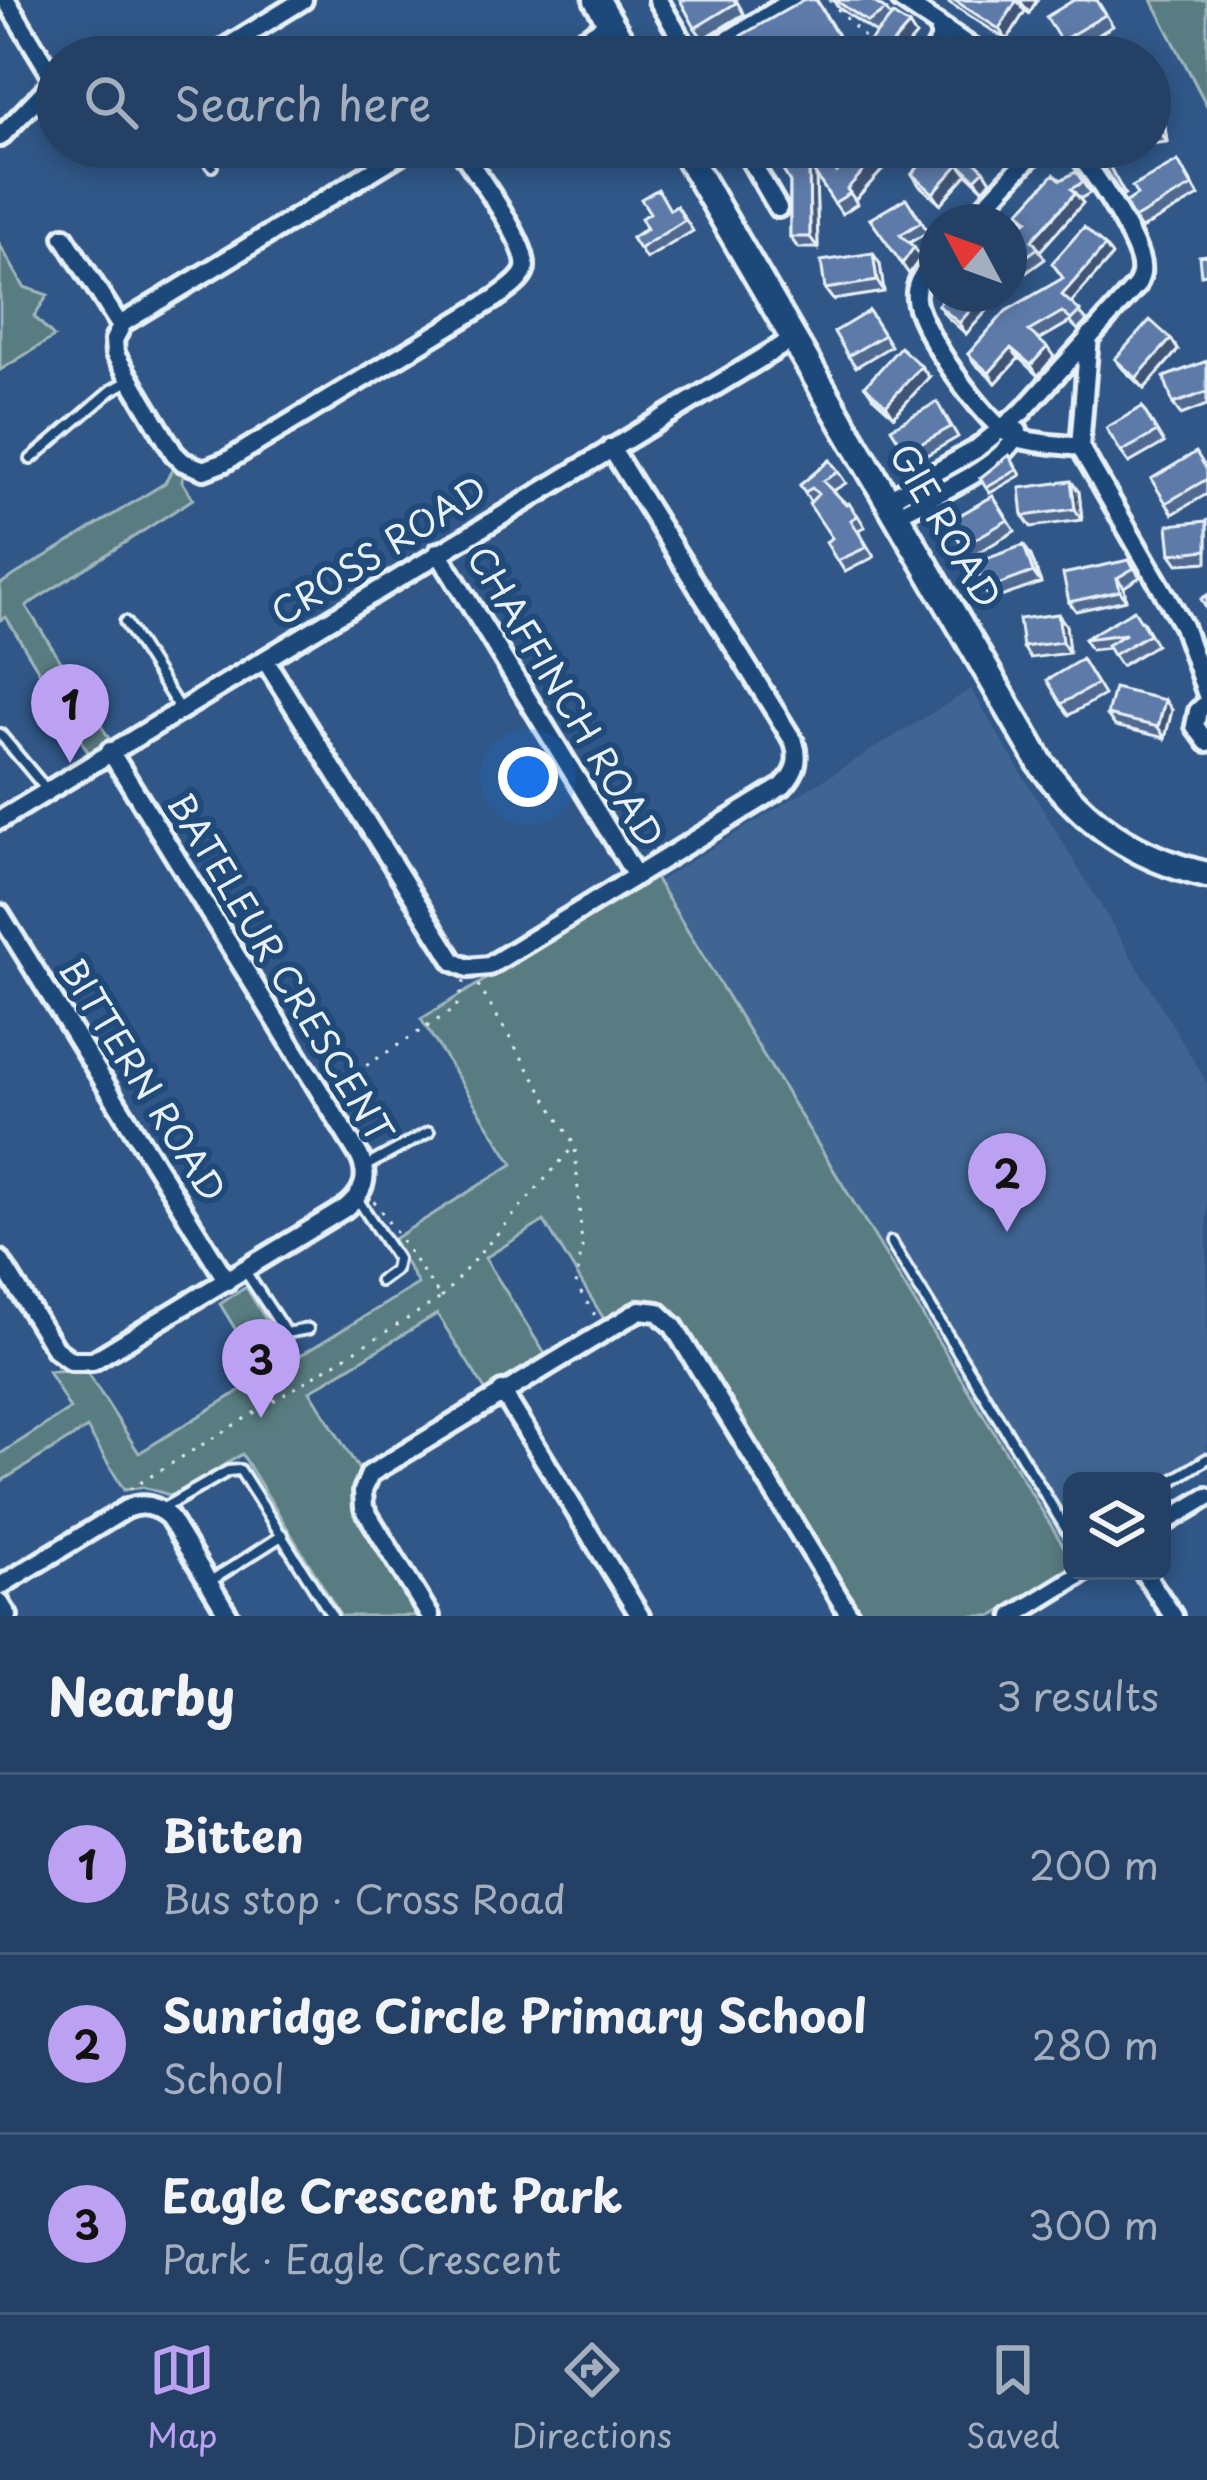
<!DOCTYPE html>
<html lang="en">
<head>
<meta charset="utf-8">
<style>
  body { margin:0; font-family:"Playpen Sans",sans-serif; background:#304c6e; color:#f1f3f6 }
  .controls { position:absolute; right:36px; bottom:36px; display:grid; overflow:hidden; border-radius:18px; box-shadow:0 6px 18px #0003 }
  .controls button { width:108px; height:108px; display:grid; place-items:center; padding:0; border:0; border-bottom:3px solid #415a79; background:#244165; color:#f1f3f6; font:60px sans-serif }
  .compass { position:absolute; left:919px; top:204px; width:108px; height:108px; border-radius:50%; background:#244165; box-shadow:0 6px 18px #0003; rotate:311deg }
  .you { position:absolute; left:528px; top:777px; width:42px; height:42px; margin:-30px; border:9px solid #fff; border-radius:50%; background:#1a73e8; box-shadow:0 0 0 18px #1a73e833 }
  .badge { display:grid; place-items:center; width:78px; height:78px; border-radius:50%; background:#bca0f2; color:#111; font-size:39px; font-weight:700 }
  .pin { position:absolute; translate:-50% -99px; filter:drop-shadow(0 3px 6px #0008) }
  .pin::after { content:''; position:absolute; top:63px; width:42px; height:36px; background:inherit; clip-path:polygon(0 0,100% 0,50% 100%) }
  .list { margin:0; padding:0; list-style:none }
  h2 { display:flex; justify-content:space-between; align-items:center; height:156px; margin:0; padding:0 48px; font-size:51px }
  h2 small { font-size:39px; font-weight:400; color:#a3afbf }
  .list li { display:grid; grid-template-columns:78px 1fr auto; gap:36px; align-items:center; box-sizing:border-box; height:180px; padding:0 48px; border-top:3px solid #415a79 }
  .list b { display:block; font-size:45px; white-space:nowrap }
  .list p { margin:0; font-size:39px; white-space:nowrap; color:#a3afbf }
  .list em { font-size:39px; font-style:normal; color:#a3afbf }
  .icon { flex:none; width:66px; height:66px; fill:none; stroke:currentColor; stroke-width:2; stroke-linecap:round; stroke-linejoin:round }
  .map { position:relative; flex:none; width:1207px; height:1616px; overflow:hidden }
  .search { position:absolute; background:#244165; box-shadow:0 6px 18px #0003; left:36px; right:36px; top:36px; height:132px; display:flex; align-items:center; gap:30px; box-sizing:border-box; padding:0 42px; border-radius:66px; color:#a3afbf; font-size:45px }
  .sheet { height:696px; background:#244165 }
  nav { display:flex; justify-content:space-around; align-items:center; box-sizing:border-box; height:168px; border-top:3px solid #415a79; background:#244165; font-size:33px; color:#a3afbf }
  nav a { display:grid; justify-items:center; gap:6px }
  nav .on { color:#bca0f2 }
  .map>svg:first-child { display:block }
  .built { fill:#416593 }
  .green { fill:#587b81; stroke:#a0b6bc; stroke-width:3 }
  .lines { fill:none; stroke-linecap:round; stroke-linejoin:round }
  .lane-casing { stroke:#e8f1f8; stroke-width:16 }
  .street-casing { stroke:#e8f1f8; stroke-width:26 }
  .secondary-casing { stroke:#e8f1f8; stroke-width:33 }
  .path { stroke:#e8f1f8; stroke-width:3; stroke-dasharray:3 9; stroke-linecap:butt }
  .lane { stroke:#1f4a7a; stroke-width:8 }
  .street { stroke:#1f4a7a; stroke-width:16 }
  .secondary { stroke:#1f4a7a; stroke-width:24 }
  .wall { fill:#506990; stroke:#e8f1f8; stroke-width:3 }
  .shaded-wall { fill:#415576; stroke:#e8f1f8; stroke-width:3 }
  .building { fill:#5d7aa8; stroke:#e8f1f8; stroke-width:3 }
  .labels { text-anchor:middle; stroke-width:12; stroke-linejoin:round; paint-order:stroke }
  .street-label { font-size:36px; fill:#e8f1f8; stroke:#1f4a7a }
</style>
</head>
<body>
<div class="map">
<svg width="1207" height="1616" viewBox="0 0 1207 1616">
  <rect width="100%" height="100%" fill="#305787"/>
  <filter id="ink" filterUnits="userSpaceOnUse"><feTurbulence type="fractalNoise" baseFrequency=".00833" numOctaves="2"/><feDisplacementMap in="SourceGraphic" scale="24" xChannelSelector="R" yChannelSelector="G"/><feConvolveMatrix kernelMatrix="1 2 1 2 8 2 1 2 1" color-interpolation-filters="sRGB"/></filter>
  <g filter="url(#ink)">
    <path class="built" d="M971,689L1207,1083V1468L1162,1496V1481H1072V1552L1068,1554L657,882Z"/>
    <path class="green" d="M1152,0H1207V106Z
      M0,245L24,287L48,295L34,316L54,337L0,370Z
      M174,466L184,472L182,481L193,499L26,606L112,743L91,757L6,617L0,620V584L165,483Z
      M654,876L1072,1560V1568L993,1616H861L677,1317C651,1293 631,1305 604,1319L544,1221L485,1258L545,1354L486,1391L437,1314L310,1391L361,1473L354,1493L358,1515L420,1616H341L242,1454L173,1496L143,1487L124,1490L87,1428L0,1482V1454L70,1409L48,1371L86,1370L139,1453L264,1376L220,1304L246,1287L291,1361L418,1284L392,1240L513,1164L421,1019Z"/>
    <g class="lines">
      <g class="lane-casing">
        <path id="lane" d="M198,147L212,166
          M31,459L112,390L128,381
          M125,622L179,708
          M0,734L46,789
          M366,1166L429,1132
          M358,1200L397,1259L395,1270L380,1281
          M891,1242L1072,1539
          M245,1271L286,1333L308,1329
          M1162,1487L1207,1459
          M160,1510L228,1471L240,1470L332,1616
          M209,1582L283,1535"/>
      </g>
      <g class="street-casing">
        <path id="street" d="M6,0L57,84
          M658,0L692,57
          M901,0L940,26V40L932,57
          M940,26L978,52
          M210,57L303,0
          M556,57L610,23
          M700,57L793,0
          M0,137L55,80
          M412,147L123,323L114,340L115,354L174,453L183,462L204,470L225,462L496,298C505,291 519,283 524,272C534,249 473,170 459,147
          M743,147L778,208
          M970,222L1030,157L1046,147
          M64,237L121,327
          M937,258C926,270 914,282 916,299C918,328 986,426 1014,437C1033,444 1060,444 1080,447
          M1089,336L1080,447L1183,626L1207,695
          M889,499L975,450L1023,411L1137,285C1140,277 1142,275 1141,266C1140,244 1088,159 1070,147
          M898,514C931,496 1006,466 1018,431
          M438,552L636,876
          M265,660L454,962L468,968L489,966L783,786C796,772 800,760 794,742L611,448
          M1207,703L1198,711L1195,726L1207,742
          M0,820L793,339
          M0,914L227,1281
          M0,1260L55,1349L71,1361H93L344,1209C363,1194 371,1178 359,1155L110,751
          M502,1391L640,1616
          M1162,1524L1207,1497
          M1143,1571L1173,1616
          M0,1586L126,1509C142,1502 156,1505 169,1517L229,1616
          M0,1603L8,1616
          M430,1616L364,1508L363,1491L370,1474L640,1310L658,1312L674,1327L850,1616
          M1013,1616L1086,1571"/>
      </g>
      <g class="secondary-casing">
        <path id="secondary" d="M597,0L630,57
          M682,147L1041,764C1085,824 1135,858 1207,875"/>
      </g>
      <path class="path" d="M829,0L869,42
        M478,985L575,1146L582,1247L576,1285L598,1320
        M336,1085L456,1008L464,981
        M441,1298L573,1147
        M130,1489L441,1298L374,1201"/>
      <use href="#lane" class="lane"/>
      <use href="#street" class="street"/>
      <use href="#secondary" class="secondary"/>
    </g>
    <path class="wall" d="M736,0L744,14L703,39L695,28Z
      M817,0L847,51L836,57H715Z
      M833,0H871L886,10L891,17L916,36L880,30L876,33L839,8Z
      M945,0H1037L1029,13L1025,11L1007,40Z
      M1097,0L1113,26L1068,52L1061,41Z
      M1150,103H1155L1163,113L1167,142L1150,144Z
      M769,147H823L838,172L860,147H903L892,160L878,147L888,164L855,200L857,204L842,214L816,176L818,248H798L790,237V182Z
      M936,147H989L971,158L984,170L991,181L983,189L967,174L940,204L919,185L912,174Z
      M1185,171L1199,196L1141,229L1134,219Z
      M1076,172L1090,193L1080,199L1083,203L1040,251L1045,259L1009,285V234L1026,222L1019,212L1061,180Z
      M677,206L693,231L646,259L632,238Z
      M913,208L928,232L909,243L921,257L909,274L870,219Z
      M1112,256L1071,303L1087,321L1078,330L1070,322L1039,340L1054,357L1038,376L1019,358L996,383L975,364L968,354Z
      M880,264L884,292L833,300L825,289Z
      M947,294H1000L1001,295L966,334L946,316L938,305Z
      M869,311L891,346L856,367L848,356Z
      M1171,339L1178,350L1144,389L1123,369L1115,359Z
      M1207,361V405L1181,415L1173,404Z
      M929,377L894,416L873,397L865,386Z
      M1142,407L1164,443L1129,463L1121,452Z
      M944,413L958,437L913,463L906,452Z
      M1009,455L1021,475L990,493L980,478Z
      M830,460L846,483L833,491L857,514L865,527L858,530L874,557L845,572L826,542L832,538L800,485Z
      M1207,468V494L1173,514L1166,503Z
      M1079,492L1082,520L1031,527L1023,516Z
      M993,496L1015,531L971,557L948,522Z
      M1207,521V562L1178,564L1171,554Z
      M1031,556L1041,583L992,600L984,590Z
      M1129,560L1140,577L1124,587L1126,600L1076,611L1069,602Z
      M1142,620L1156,645L1121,666L1109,648L1091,650L1084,639Z
      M1066,625L1069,653L1030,658L1023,647Z
      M1082,659L1104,695L1069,715L1061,704Z
      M1165,700L1172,710L1165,738L1115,726L1107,715Z"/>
    <path class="shaded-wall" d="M1017,0L1025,11L1007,40L999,29Z
      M1023,0H1037L1029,13L1021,2Z
      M909,25L916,36L898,57H881Z
      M1155,103L1163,113L1167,142L1160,131Z
      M876,147L888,164L855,200L847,189Z
      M886,147H903L892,160L884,149Z
      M809,164L816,175L818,248L810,237Z
      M959,164L967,174L940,204L933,193Z
      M984,170L991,181L983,189L975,179Z
      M1075,193L1083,203L1040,251L1032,240Z
      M1105,246L1112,256L1069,305L1062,295Z
      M914,247L921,257L909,274L902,264Z
      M873,253L880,264L884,292L877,281Z
      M985,294L1001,295L966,334L959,323Z
      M1171,339L1178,350L1144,389L1136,378Z
      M1047,347L1054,357L1038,376L1031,365Z
      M1011,348L1019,358L996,383L989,373Z
      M921,366L929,377L894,416L886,405Z
      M1071,481L1079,492L1082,520L1075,509Z
      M1024,545L1031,556L1041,583L1033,572Z
      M1117,578L1124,587L1126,600L1120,591Z
      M1058,614L1066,625L1069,653L1062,642Z
      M1165,700L1172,710L1165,738L1158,727Z"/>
    <path class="building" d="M680,0H734L736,3L695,28Z
      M804,0H816L840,40L811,57H715L712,52Z
      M835,0H871L886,10L868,22Z
      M954,0H1017L999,29Z
      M1074,0H1096L1105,15L1061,41L1046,17Z
      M893,15L909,25L881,57H856Z
      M952,44L970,54L967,57H941Z
      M1097,50L1105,57H1091Z
      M1150,103H1155L1160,131L1150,132Z
      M769,147H822L837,172L860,147H876L880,153L847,189L850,193L834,203L809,164L810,237H790V182Z
      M936,147H964L961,149L984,170L975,179L959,164L933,193L912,174Z
      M1178,161L1192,186L1134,219L1125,203L1137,195L1132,187Z
      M1107,162L1125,195L1122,196L1102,165Z
      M1076,172L1083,182L1071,189L1075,193L1032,240L1038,248L1009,269V234L1028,220L1019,212L1054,174L1061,180Z
      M658,189L670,210L677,206L685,220L639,249L632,238L647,229L641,218L650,213L641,199Z
      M906,198L921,222L900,235L914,247L902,264L870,219Z
      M1084,227L1105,246L1062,295L1080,311L1071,320L1062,312L1029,331L1047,347L1031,365L1011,348L989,373L968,354L1006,311L1063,278L1052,263Z
      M873,253L877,281L825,289L821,261Z
      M1207,255V274L1201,275L1199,256Z
      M947,294H985L959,323L938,305Z
      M869,311L884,335L848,356L834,332Z
      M1150,320L1171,339L1136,378L1115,359Z
      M900,347L921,366L886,405L865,386Z
      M1207,361V392L1173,404L1164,377Z
      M937,402L951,427L906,452L891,428Z
      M1142,407L1157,432L1121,452L1106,428Z
      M1196,452L1207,470V479L1166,503L1151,479Z
      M1009,455L1017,470L986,488L980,478Z
      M830,460L838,472L823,481L846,505L849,503L857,516L851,520L867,547L837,561L826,542L832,538L809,504L818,494L812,488L805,492L800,485Z
      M1071,481L1075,509L1023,516L1020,488Z
      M993,496L1008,520L963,546L948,522Z
      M1207,521V550L1171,554L1168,525Z
      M1024,545L1033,572L984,590L975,563Z
      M1129,560L1134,568L1117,578L1120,591L1069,602L1063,574Z
      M1207,595V610L1201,599Z
      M1134,610L1149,634L1113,655L1107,645L1126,634L1084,639Z
      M1058,614L1062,642L1023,647L1019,619Z
      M1082,659L1097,684L1061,704L1047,680Z
      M1114,688L1165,700L1158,727L1107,715Z"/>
  </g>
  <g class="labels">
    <g class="street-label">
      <text transform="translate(945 526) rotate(60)" y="13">GIE ROAD</text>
      <text transform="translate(379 551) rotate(-32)" y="13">CROSS ROAD</text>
      <text transform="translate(565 697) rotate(59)" y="13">CHAFFINCH ROAD</text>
      <text transform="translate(280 968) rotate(59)" y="13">BATELEUR CRESCENT</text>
      <text transform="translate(142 1080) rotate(58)" y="13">BITTERN ROAD</text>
    </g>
  </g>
</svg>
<div class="controls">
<button><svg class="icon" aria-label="layers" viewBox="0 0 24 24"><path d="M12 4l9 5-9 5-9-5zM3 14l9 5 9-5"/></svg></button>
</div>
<svg class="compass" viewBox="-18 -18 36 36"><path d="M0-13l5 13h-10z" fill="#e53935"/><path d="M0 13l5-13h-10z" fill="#a3afbf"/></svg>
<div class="you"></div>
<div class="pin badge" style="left:70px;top:763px">1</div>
<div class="pin badge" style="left:1007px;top:1232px">2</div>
<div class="pin badge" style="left:261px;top:1418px">3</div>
<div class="search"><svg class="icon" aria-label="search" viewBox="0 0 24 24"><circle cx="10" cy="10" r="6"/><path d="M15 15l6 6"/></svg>Search here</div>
</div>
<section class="sheet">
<h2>Nearby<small>3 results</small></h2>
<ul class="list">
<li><span class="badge">1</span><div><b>Bitten</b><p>Bus stop · Cross Road</p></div><em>200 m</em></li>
<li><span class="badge">2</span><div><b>Sunridge Circle Primary School</b><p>School</p></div><em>280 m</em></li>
<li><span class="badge">3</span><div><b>Eagle Crescent Park</b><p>Park · Eagle Crescent</p></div><em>300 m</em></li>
</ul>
</section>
<nav>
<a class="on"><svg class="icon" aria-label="map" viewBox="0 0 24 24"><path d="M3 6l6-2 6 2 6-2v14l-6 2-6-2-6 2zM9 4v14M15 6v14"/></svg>Map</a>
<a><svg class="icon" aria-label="directions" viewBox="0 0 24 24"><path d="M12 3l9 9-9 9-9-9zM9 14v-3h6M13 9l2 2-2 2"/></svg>Directions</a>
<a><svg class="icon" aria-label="saved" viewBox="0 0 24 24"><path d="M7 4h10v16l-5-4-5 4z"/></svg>Saved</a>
</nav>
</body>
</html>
